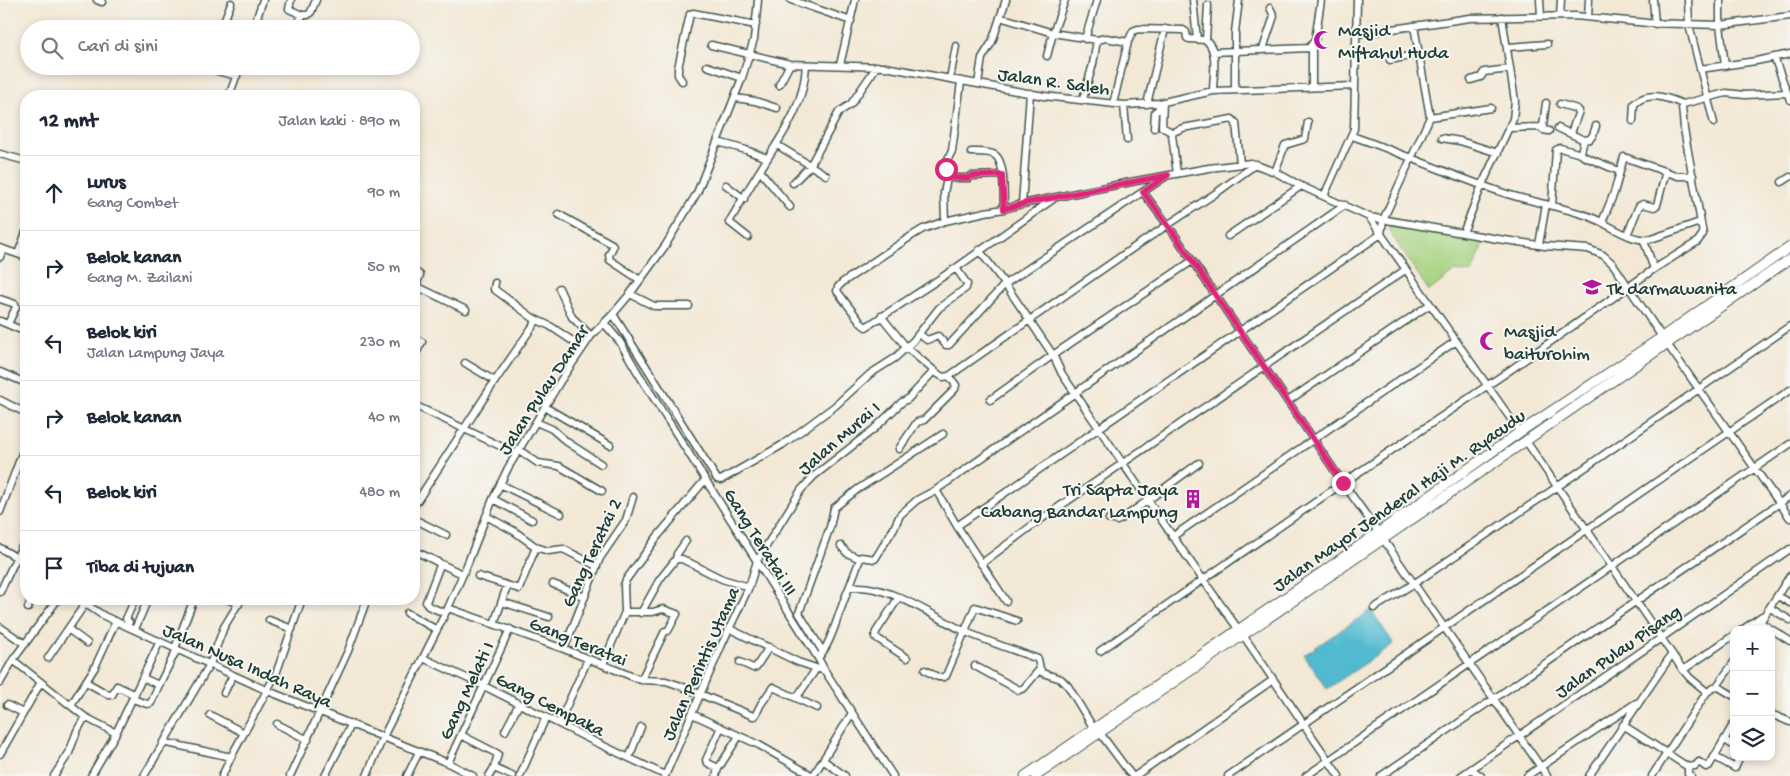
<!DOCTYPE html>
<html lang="id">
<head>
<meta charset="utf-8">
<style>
  body { margin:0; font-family:"Gochi Hand",sans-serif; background:#f2f2f3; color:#1f2937 }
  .controls { position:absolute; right:15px; bottom:15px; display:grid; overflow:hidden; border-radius:10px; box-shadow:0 2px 8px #0003 }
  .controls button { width:45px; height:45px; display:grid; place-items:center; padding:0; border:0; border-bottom:1px solid #e0e1e3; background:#fff; color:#1f2937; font:25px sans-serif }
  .stop { position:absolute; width:15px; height:15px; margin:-11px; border:4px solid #db2777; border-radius:50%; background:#fff }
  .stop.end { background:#db2777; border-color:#fff; box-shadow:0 1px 5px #0008 }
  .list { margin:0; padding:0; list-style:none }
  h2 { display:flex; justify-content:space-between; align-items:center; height:65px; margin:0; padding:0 20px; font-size:21px }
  h2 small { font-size:16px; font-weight:400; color:#747a83 }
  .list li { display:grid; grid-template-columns:32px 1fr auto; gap:15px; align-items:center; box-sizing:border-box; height:75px; padding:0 20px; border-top:1px solid #e0e1e3 }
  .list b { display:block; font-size:19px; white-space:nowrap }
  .list p { margin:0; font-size:16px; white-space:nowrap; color:#747a83 }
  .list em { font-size:16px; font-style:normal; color:#747a83 }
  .icon { flex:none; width:28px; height:28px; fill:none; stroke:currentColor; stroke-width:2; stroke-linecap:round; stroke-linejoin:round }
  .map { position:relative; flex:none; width:1790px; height:776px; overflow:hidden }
  .search { position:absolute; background:#fff; box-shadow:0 2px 8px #0003; left:20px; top:20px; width:400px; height:55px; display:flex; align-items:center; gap:12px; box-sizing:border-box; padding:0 18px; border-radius:28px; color:#747a83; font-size:19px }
  .panel { position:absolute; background:#fff; box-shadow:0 2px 8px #0003; left:20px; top:90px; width:400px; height:515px; border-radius:20px }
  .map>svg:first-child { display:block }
  .green { fill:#a5d17e; stroke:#628759 }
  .water { fill:#51bacf; stroke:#387c82 }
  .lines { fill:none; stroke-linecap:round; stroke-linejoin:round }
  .minor-casing { stroke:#3f574c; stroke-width:9 }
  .major-casing { stroke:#3f574c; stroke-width:11 }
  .minor { stroke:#fff; stroke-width:6 }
  .major { stroke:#fff; stroke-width:9 }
  .route { stroke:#db2777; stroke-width:6 }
  .labels { text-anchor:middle; stroke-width:4; stroke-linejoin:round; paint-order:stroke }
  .poi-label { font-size:19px; fill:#1f3d34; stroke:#f6f6f2; text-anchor:start }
  .street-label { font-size:19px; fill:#1f3d34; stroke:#f6f6f2 }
</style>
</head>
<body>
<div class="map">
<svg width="1790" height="776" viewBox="0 0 1790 776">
  <rect width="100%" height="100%" fill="#f6f6f2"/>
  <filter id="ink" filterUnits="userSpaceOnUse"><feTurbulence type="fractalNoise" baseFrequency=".02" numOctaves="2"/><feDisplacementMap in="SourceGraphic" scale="10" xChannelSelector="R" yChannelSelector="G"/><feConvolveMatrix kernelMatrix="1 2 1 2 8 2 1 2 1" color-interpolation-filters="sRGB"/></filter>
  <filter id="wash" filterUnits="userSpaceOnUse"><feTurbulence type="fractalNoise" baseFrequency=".0096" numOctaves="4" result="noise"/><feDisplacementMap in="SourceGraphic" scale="20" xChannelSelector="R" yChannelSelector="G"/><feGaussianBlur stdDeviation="1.12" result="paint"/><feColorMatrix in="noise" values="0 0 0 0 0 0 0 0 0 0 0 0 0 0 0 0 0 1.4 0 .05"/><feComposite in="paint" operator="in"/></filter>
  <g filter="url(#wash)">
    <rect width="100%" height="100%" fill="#f3e8d5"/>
    <path class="green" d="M1392,223L1485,238L1472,273L1455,271L1429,291L1389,231L1388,228Z"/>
    <path class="water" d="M1371,610L1394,644L1327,689L1304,655Z"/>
  </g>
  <g filter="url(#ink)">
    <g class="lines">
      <g class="minor-casing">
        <path id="minor" d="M97,0L102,2
          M291,0L289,9L302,15H308L311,12L316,0
          M791,0L851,21
          M1193,0L1197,39
          M1540,0L1541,16
          M1653,0L1655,24
          M1688,0L1689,25L1714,123
          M1720,0V25L1725,66
          M1560,16L1561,0
          M1000,17L1053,33L1097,40L1093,64L1083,99
          M1588,17L1589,0
          M221,29L231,3
          M253,29L263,0
          M296,29L302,15
          M1357,34L1470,18L1575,16L1648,23L1720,25L1790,16
          M1085,39L1097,0
          M1097,40L1106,38L1128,42L1133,31L1138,29L1183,30L1186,32L1187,38L1189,39L1206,40C1219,51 1213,76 1213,91
          M1206,40L1208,5
          M711,45L790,64L885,67L1044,96L1124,105L1159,103L1213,91L1355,86
          M1312,46V86
          M1508,47L1547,44
          M1263,49L1274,16L1270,8
          M1213,52L1309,48L1315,40L1321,0
          M1047,56L1053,33L1065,0
          M1774,57L1790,100
          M1390,60L1419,54
          M840,65L855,0
          M212,66L217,71L237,76
          M707,66L742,78
          M1700,69L1756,61L1790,54
          M950,79L956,46
          M1471,80L1481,77L1484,72L1510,69
          M682,81L678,75V68L690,14L693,13L756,25
          M978,84L982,58L992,42L1006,0
          M779,85L790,64
          M1235,89V32L1239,0
          M229,96L240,66
          M736,98L755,101L777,108
          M1163,102L1162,127L1173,133
          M1113,104L1128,42
          M1147,104L1165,29
          M1560,104L1577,109L1579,111L1571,133
          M1124,105L1127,140
          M1430,117L1491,108
          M1633,121L1634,104C1649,90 1667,98 1683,104
          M1540,127L1543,126L1546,103
          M1154,128L1155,112L1159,109V103
          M1509,128L1540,127L1543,130L1549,131
          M1558,128L1584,140L1581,152L1583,156L1619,171
          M1352,136C1402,153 1450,175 1501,192C1530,202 1560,206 1588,216C1608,223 1631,243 1651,239L1700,222
          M1442,138L1460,141L1498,153
          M1584,140L1590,139L1593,135L1596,126
          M718,142L746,150L767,158
          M777,145L826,175
          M971,152C978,152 989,151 995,155C1006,163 1003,196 1004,209
          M0,154L26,161
          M760,171L790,207
          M1275,172L1285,145L1305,139L1308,122
          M1177,174L1172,135L1173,132L1183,128L1232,119L1236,123L1240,164
          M947,178H969L971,176L1002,175
          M1782,182L1790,177
          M793,183L810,166L839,112L851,104L877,66
          M726,185L744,199
          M1143,192L1170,228L1343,483L1379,533
          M1324,196L1354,129L1357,0
          M1056,197L956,268L866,327L862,324L837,291L838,287L843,282L913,235L923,229L945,221L985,212L1004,209L1022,204L1136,181L1209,168L1251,163L1275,172L1301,186L1369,217L1498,239L1545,246L1588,249L1603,255L1613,264L1662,337
          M1022,204L1030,93
          M1552,206L1556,150L1560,148L1581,154
          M558,214L612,244L613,247L609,255L610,260L640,280
          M1369,217L1520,432
          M945,221L944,193L947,178V161L952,151L961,82
          M1602,222L1614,193L1624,157L1678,176H1693
          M1463,233L1482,185L1513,119L1515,101L1502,17
          M1627,235L1639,206L1643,204L1654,207L1657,205L1666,171
          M1228,236L1301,186
          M748,237L729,222C740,204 750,186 761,169C782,134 804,108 806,65
          M1644,241L1654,269
          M1539,245L1546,204
          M0,248L26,257
          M979,250L1005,284L1053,355L990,400
          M18,254L26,232
          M0,257L3,249
          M414,271L420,275L414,291
          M495,283L494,289L533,318L550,326L583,348
          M416,286L466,310
          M559,288L572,317L591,336
          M630,294L654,306H689
          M0,299L15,304L16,307L8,324
          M613,314L717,479L721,480L782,445L835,406L870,374L895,358L913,341L939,308L966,288L967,284L956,268
          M881,316L907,348L938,374L943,377L949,376L1133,248L1219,191L1256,164
          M0,321L26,332
          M604,323L620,342L638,373L818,658L825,671L893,776
          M919,334L927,340L938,336L946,345H949L1005,284L1165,177
          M414,338L422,342L414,357
          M1667,344L1790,518
          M465,363L495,381
          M0,372L26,383
          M0,400L26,413
          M1288,401L1429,305
          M414,405L517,454
          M545,407L610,445
          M536,422L552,429L567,442L601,464
          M1526,441L1683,670L1690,678L1707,692
          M899,449L917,422L924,420L955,389L956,385L949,376
          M519,450L538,463L559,466L602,491
          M500,484L561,514
          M936,490L957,526L1381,234L1383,220L1430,117L1414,26
          M493,499L532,520
          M414,506L495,381L537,320
          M0,512L26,443
          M486,516L514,531L536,547L548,551L563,549L597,566
          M414,519L446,535
          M1109,519L1117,521L1125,517L1199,463
          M957,526L1006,601
          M1172,537L1456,341
          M1383,539L1547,776
          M841,546L847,553L860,559L861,557L875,559L894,528L900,515L917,500L936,490L1075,393L1062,374L1053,355L1192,261
          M0,548L26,563
          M414,551C432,558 445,567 463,574
          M676,559H682L722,579L749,587
          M981,564L1034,524L1405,270
          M440,565L426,602L428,606L445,613
          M478,576L519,589L536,547
          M553,584L585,597
          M849,588L860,559
          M0,592L21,548L26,544
          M1778,596L1790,603
          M899,597L876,632L875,637L907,658
          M78,599L104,616L268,691L448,763L473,776
          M227,599L239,604
          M502,602L549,617
          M28,608L31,599
          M448,608L564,649L641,680L666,681L678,685L753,716H755L761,704L773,687L817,708
          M1374,608L1415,583L1557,487L1790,326
          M1770,608L1790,620
          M625,612H653L663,609L677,614L668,631H665L664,633L641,680
          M407,613L437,630
          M641,613L660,579L676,559L677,554L686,541
          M269,620L292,629
          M1760,622L1790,641
          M494,624L507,586
          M127,626L129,622L126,619L135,599
          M0,627L25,644
          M68,629L87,643
          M135,629L148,599
          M730,629L798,662L825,671
          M1239,630C1182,552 1129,472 1075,393L1345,205
          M1742,630L1762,616
          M1755,630L1790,576
          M1243,635L1339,776
          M175,648L194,599
          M564,649L600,558L626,520L633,497
          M1100,651L1343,483L1506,373L1654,269L1697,242L1703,234L1684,129L1682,106L1683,104L1726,93L1745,95L1787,93
          M823,652L799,613L830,527L834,508L858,489L943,434
          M48,658L85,604
          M423,658L484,686L587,738L665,775
          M818,658C832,644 840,607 849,588C883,580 935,618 966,632C989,642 1014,650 1038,659L1040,669L1043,673L1061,679L1068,686L1094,729
          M13,660L85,717L116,733
          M740,662L753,668L756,667L769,647
          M603,664L625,612L624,585L626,580L657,537L705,480
          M975,666L1019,690L1024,688L1040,669
          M925,670C932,674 939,680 946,676L975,607L1017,621
          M1683,670L1734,635
          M143,678L159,685L177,649
          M86,682L109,695H112L117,686L135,695
          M0,683L13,660L58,599
          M1717,686L1734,696
          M224,693L233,675
          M797,697L816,669
          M133,699L147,704L151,703L159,685
          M7,705L23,713
          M71,705L95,667L116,621
          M692,714L759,745L813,776
          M1771,714L1790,722
          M210,715L244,733
          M559,723L588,659
          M277,724L308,740
          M1623,725L1688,767V774L1691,776
          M505,731L519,704
          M1100,733L1132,776
          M461,735L498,754L494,768L489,776
          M1725,740L1734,746
          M163,742L231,757
          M0,754L41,682
          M1715,757L1735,768L1740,757
          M629,758L641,727
          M823,760L845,776
          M448,763L510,629
          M1688,767L1695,766L1699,762L1706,767L1709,766L1734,723
          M494,768L512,776
          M718,769L739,736
          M1471,769L1481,776
          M54,776L69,753L77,731L85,717
          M91,776L116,733L160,641
          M144,776L210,664L224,627L241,599
          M222,776L231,757L276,674L302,599
          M290,776L348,651L367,599
          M325,776L351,725
          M367,776L383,737L448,608L467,565L493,499L508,468L561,380L583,348L591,336L613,314L630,294L665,246L697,193L742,78L754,39L758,0
          M407,776L419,752
          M520,776L546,717
          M665,776L723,642L749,587L757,561L801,490L814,476L874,429L902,402L908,399L934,371
          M716,776L718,768L708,763L706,760L721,727
          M813,776L852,713
          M1135,776L1273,680
          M1228,776L1790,390
          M1306,776L1790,444
          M1381,776L1790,496
          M1461,776L1790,549
          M1527,776L1636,703
          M1589,776L1672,654
          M1652,776L1707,692L1717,686L1734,662"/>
      </g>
      <g class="major-casing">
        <path id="major" d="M1025,776L1321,573L1520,432L1662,337L1790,247
          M1036,776L1315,586L1790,259"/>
      </g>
      <use href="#minor" class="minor"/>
      <use href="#major" class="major"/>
    </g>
  </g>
  <g class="lines" filter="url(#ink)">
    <path class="route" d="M946,169L947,178H969L971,176L1002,175L1004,209L1026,203L1168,175L1143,192L1170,228L1343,483"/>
  </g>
  <defs>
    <g id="mosque-bare" transform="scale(1.5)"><path d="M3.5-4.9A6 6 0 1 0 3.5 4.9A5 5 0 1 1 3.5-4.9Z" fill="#b5179e" stroke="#f6f6f2" stroke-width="2.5" paint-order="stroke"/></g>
    <g id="school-bare" transform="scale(1.5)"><path d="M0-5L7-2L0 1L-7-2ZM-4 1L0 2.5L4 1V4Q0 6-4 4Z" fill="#b5179e" stroke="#f6f6f2" stroke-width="2.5" paint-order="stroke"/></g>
    <g id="building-bare" transform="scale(1.5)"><path d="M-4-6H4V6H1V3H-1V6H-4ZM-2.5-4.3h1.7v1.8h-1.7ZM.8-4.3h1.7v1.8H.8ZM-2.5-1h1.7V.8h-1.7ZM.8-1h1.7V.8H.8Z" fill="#b5179e" stroke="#f6f6f2" stroke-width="2.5" paint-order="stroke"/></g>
  </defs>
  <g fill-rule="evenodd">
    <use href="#mosque-bare" x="1323" y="40"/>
    <use href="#school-bare" x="1592" y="287"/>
    <use href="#mosque-bare" x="1489" y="341"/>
    <use href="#building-bare" x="1193" y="499"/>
  </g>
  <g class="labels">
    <g class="poi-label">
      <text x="1338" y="36">Masjid<tspan x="1338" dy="22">Miftahul Huda</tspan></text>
      <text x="1607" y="294">Tk darmawanita</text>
      <text x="1504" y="337">Masjid<tspan x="1504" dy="22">baiturohim</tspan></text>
      <text x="1178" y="495" text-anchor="end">Tri Sapta Jaya<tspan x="1178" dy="22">Cabang Bandar Lampung</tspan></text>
    </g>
    <g class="street-label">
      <text transform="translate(1054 80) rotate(8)" y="7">Jalan R. Saleh</text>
      <text transform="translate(542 389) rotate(-57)" y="7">Jalan Pulau Damar</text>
      <text transform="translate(838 437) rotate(-41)" y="7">Jalan Murai I</text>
      <text transform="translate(1398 499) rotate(-35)" y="7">Jalan Mayor Jenderal Haji M. Ryacudu</text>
      <text transform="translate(762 541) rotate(58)" y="7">Gang Teratai III</text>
      <text transform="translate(590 552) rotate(-65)" y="7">Gang Teratai 2</text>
      <text transform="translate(579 640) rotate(22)" y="7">Gang Teratai</text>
      <text transform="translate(1617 650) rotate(-35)" y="7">Jalan Pulau Pisang</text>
      <text transform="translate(699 663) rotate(-66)" y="7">Jalan Perintis Utama</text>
      <text transform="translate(248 664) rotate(24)" y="7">Jalan Nusa Indah Raya</text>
      <text transform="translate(465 690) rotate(-65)" y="7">Gang Melati I</text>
      <text transform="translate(551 703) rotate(27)" y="7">Gang Cempaka</text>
    </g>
  </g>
</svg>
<div class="controls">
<button>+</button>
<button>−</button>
<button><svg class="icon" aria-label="layers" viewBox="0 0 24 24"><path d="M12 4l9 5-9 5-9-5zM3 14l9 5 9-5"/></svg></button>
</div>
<div class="stop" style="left:946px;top:169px"></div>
<div class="stop end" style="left:1343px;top:483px"></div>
<div class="search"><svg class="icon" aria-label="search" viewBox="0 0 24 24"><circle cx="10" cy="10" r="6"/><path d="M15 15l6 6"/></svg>Cari di sini</div>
<section class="panel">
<h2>12 mnt<small>Jalan kaki · 890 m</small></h2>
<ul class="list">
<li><svg class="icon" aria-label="ahead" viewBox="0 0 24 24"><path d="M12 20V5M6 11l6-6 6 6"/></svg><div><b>Lurus</b><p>Gang Combet</p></div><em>90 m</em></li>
<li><svg class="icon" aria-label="right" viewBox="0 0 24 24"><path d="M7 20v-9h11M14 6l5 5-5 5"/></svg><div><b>Belok kanan</b><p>Gang M. Zailani</p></div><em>50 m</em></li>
<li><svg class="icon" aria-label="left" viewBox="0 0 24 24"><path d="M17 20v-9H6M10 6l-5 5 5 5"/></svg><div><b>Belok kiri</b><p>Jalan Lampung Jaya</p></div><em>230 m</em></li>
<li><svg class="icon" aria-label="right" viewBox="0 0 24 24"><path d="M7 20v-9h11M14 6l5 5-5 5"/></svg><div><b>Belok kanan</b></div><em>40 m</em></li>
<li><svg class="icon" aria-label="left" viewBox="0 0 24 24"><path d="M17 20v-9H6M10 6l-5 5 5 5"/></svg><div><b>Belok kiri</b></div><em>480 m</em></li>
<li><svg class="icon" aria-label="arrive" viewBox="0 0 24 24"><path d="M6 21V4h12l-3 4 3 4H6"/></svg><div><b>Tiba di tujuan</b></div></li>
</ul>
</section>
</div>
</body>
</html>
